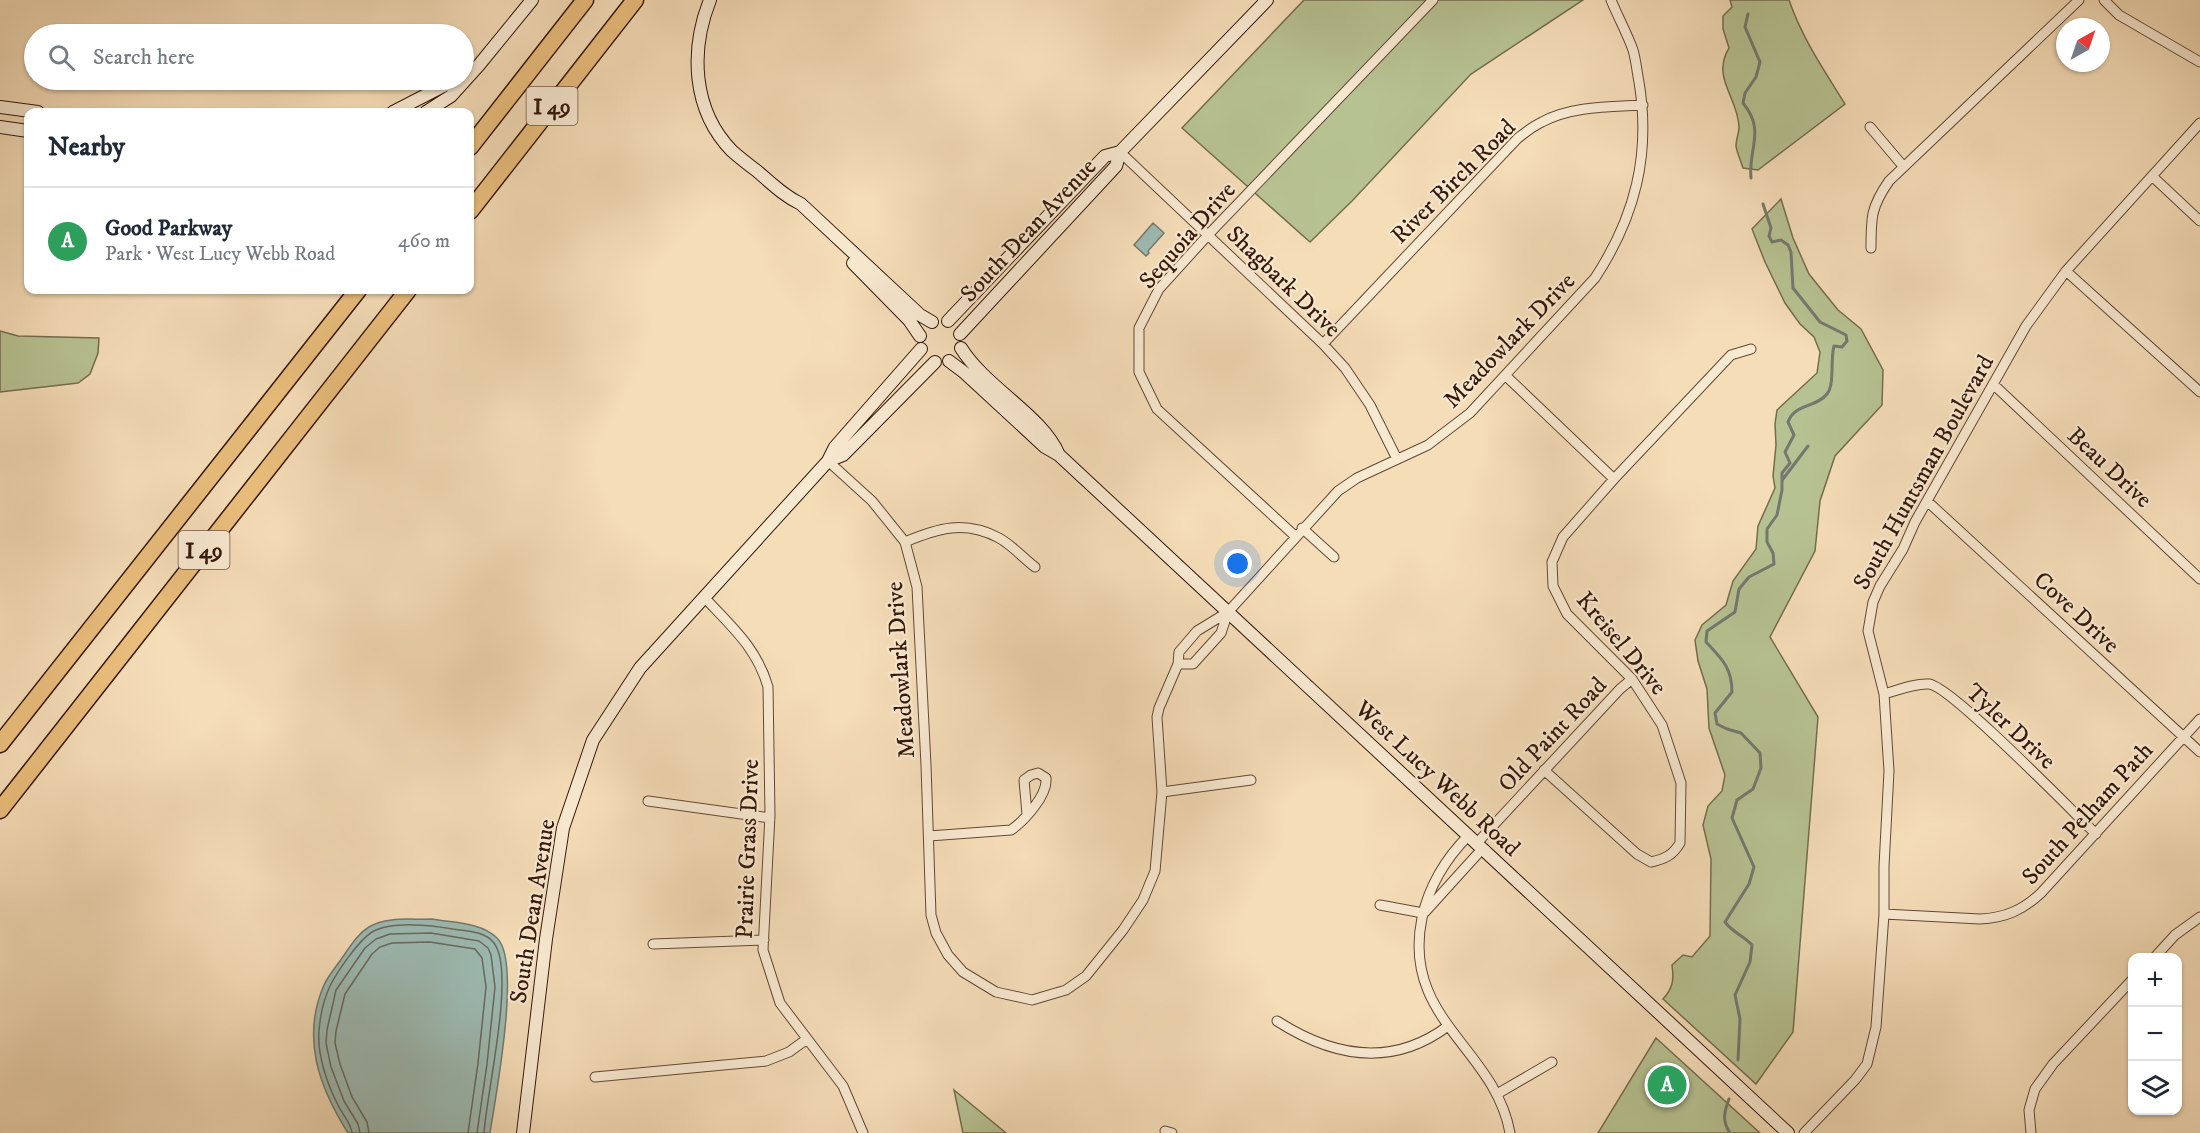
<!DOCTYPE html>
<html lang="en">
<head>
<meta charset="utf-8">
<style>
  body { margin:0; font-family:"IM FELL DW Pica",serif; background:#f6f6f7; color:#1f2937 }
  .controls { position:absolute; right:18px; bottom:18px; display:grid; overflow:hidden; border-radius:12px; box-shadow:0 2px 4px #0004 }
  .controls button { width:54px; height:54px; display:grid; place-items:center; padding:0; border:0; border-bottom:2px solid #e0e1e3; background:#fff; color:#1f2937; font:30px sans-serif }
  .compass { position:absolute; left:2056px; top:18px; width:54px; height:54px; border-radius:50%; background:#fff; box-shadow:0 2px 4px #0004; rotate:40deg }
  .you { position:absolute; left:1238px; top:564px; width:21px; height:21px; margin:-15px; border:4px solid #fff; border-radius:50%; background:#1a73e8; box-shadow:0 0 0 9px #1a73e833 }
  .badge { display:grid; place-items:center; width:39px; height:39px; border-radius:50%; background:#8f2418; color:#fff; font-size:20px; font-weight:700 }
  .pin { position:absolute; translate:-50% -50%; border:3px solid #fff; box-shadow:0 2px 6px #0006 }
  .list { margin:0; padding:0; list-style:none }
  h2 { display:flex; justify-content:space-between; align-items:center; height:78px; margin:0; padding:0 24px; font-size:26px }
  h2 small { font-size:20px; font-weight:400; color:#747a83 }
  .list li { display:grid; grid-template-columns:39px 1fr auto; gap:18px; align-items:center; box-sizing:border-box; height:108px; padding:0 24px; border-top:2px solid #e0e1e3 }
  .list b { display:block; font-size:22px; white-space:nowrap }
  .list p { margin:0; font-size:20px; white-space:nowrap; color:#747a83 }
  .list em { font-size:20px; font-style:normal; color:#747a83 }
  .icon { flex:none; width:33px; height:33px; fill:none; stroke:currentColor; stroke-width:2; stroke-linecap:round; stroke-linejoin:round }
  .map { position:relative; flex:none; width:2200px; height:1133px; overflow:hidden }
  .search { position:absolute; background:#fff; box-shadow:0 2px 4px #0004; left:24px; top:24px; width:450px; height:66px; display:flex; align-items:center; gap:15px; box-sizing:border-box; padding:0 21px; border-radius:33px; color:#747a83; font-size:22px }
  .panel { position:absolute; background:#fff; box-shadow:0 2px 4px #0004; left:24px; top:108px; width:450px; height:186px; border-radius:12px }
  .map>svg:first-child { display:block }
  .green { fill:#b7c292; stroke:#766c4e; stroke-width:1.5 }
  .water { fill:#9dbbb3; stroke:#73796f; stroke-width:1.5 }
  .lines { fill:none; stroke-linecap:round; stroke-linejoin:round }
  .shore { stroke:#68695e; stroke-width:1.5 }
  .stream { stroke:#73796f; stroke-width:3 }
  .street-casing { stroke:#644835; stroke-width:11 }
  .secondary-casing { stroke:#341709; stroke-width:14 }
  .highway-casing { stroke:#341709; stroke-width:19 }
  .street { stroke:#f8e9d1; stroke-width:9 }
  .secondary { stroke:#f8e9d1; stroke-width:12 }
  .highway { stroke:#eabe7c; stroke-width:16 }
  .labels { text-anchor:middle; stroke-width:4.5; stroke-linejoin:round; paint-order:stroke }
  .shield { fill:#f8e9d1; stroke:#6f5645; stroke-width:1.5 }
  .shield-label { font-size:22px; font-weight:bold; fill:#341709 }
  .street-label { font-size:24px; fill:#341709; stroke:#f8e9d1 }
</style>
</head>
<body>
<div class="map">
<svg width="2200" height="1133" viewBox="0 0 2200 1133">
  <rect width="100%" height="100%" fill="#f5ddb8"/>
  <filter id="stains"><feTurbulence type="fractalNoise" baseFrequency=".00333" numOctaves="4"/><feColorMatrix values="0 0 0 0 .2 0 0 0 0 .09 0 0 0 0 .02 0 0 0 .5 -.17"/></filter>
  <radialGradient id="worn" r=".72"><stop offset=".6" stop-color="#630" stop-opacity="0"/><stop offset="1" stop-color="#630" stop-opacity=".3"/></radialGradient>
  <path class="green" d="M1304,0H1583L1471,74L1352,201L1310,242L1182,128Z
    M1730,0H1789C1802,38 1824,70 1845,104L1758,170L1743,168C1741,161 1737,153 1736,146C1736,140 1739,133 1739,127C1738,97 1711,78 1729,48L1723,29V16L1732,7Z
    M1781,199L1793,238L1809,274L1838,310L1861,329L1883,370L1882,405L1835,456L1820,501L1815,551L1770,637L1818,717L1793,1032L1756,1084L1663,999C1673,988 1674,980 1672,965L1683,955L1692,957L1710,936L1711,859L1703,825L1708,806L1722,791L1725,775L1709,728L1707,689L1698,661L1695,640L1702,625L1726,605L1733,581L1756,549L1758,526L1775,488L1773,476L1776,445L1775,424L1777,410L1817,373L1820,352L1814,337L1800,324L1785,303L1765,262L1752,229Z
    M0,331L18,336L99,338L98,353L90,374L78,383L0,392Z
    M1656,1038L1760,1133H1598Z
    M954,1090L1006,1133H963Z"/>
  <path class="water" d="M1153,223L1164,233L1148,251L1149,253L1146,256L1134,245Z
    M432,919C453,923 481,922 497,938C522,961 495,1099 490,1133H348C319,1087 301,1038 324,985C328,976 336,967 342,958C350,947 357,934 369,927C387,916 412,920 432,919Z"/>
  <g class="lines">
    <path class="shore" d="M352,1133C351,1123 342,1114 338,1105C327,1084 317,1054 319,1031C320,1017 324,999 330,986C337,972 358,941 372,932C392,921 431,925 453,929C466,931 485,931 494,943C516,972 486,1095 484,1133
      M360,1133L358,1124L344,1101L331,1067L326,1043L327,1030L336,990L365,948L376,939L390,934L431,933L479,941L488,948L491,955L495,987L487,1064L477,1133
      M369,1133L367,1122L352,1097L340,1064L335,1043L336,1031L345,994L372,954L380,947L392,943L430,942L475,949L482,958L486,987L478,1063L468,1133"/>
    <path class="stream" d="M1748,14L1745,27L1760,62L1756,77L1745,93L1743,103C1766,131 1748,148 1751,178
      M1783,479L1808,446
      M1738,1060L1740,1019L1735,995L1750,962L1752,945C1743,935 1733,933 1725,922L1749,884L1754,867L1732,818L1737,800L1753,789L1761,768L1760,753L1741,733L1727,729L1717,724L1715,713L1732,692C1732,668 1722,659 1706,642L1707,631L1735,612L1739,589L1749,577L1774,564L1773,553L1767,542V529L1777,515L1782,490V473L1790,463L1785,452L1794,435L1788,422C1795,403 1816,408 1827,394C1835,384 1830,360 1834,346L1842,347L1847,341L1846,335L1820,322L1793,288L1791,252L1788,245L1781,240L1772,242L1769,236L1771,228L1763,204
      M1729,1099C1724,1112 1722,1121 1730,1133"/>
    <g class="street-casing">
      <path id="street" d="M2104,0L2119,15L2200,62
        M1870,127L1903,166
        M1120,152L1323,344L1345,368L1370,405L1397,459
        M2152,176L2200,221
        M1871,248C1871,217 1871,207 1889,181L2079,0
        M2066,271L2200,392
        M1323,344L1518,138C1526,132 1533,126 1542,122C1572,106 1609,107 1643,105
        M1506,376L1614,479
        M1993,384L2200,579
        M828,461L872,501L905,542L917,587L926,765L931,915L936,933L948,955L963,972L996,992L1032,1000L1066,990L1086,976L1123,930L1143,900L1155,871L1162,792L1157,717L1159,708L1178,664L1179,652L1197,631L1228,612L1338,491L1357,478L1428,445L1470,413L1595,278C1635,217 1651,155 1639,82C1637,72 1636,60 1633,50C1627,33 1618,17 1611,0
        M1927,501L2200,752
        M1302,528L1334,557
        M1295,536L1157,409L1139,372V328L1159,289L1208,235L1433,0
        M905,542C938,528 965,520 999,538C1012,545 1023,558 1035,567
        M704,597C731,626 757,648 768,687L770,815L763,950L780,1003L843,1086L863,1133
        M1178,664H1193L1221,633L1228,612
        M1884,694C1898,690 1915,683 1929,684C1951,686 2072,811 2096,834
        M1544,770L1637,854L1651,862C1665,859 1673,855 1680,843L1681,783L1662,725L1632,679L1567,614L1553,586L1552,562L1563,537L1614,479L1731,355L1751,349
        M1162,792L1251,780
        M648,801L770,818
        M1469,835C1446,858 1429,886 1422,918C1401,1019 1495,1048 1510,1133
        M929,836L1011,830C1024,821 1048,795 1046,778L1038,773L1031,775L1024,780L1027,814
        M1477,843L1620,689L1632,679
        M1380,905L1423,913
        M1425,912L1483,848
        M1884,914L1980,919C2005,918 2023,910 2041,893L2200,719
        M653,944L764,940
        M2154,958L2175,935L2200,917
        M1277,1021C1333,1057 1392,1068 1448,1026
        M595,1077L766,1061L789,1052L807,1039
        M1497,1094L1552,1062
        M1165,1131L1172,1133
        M1804,1133L1855,1080L1867,1064L1876,1027L1884,914V866L1889,771L1884,694L1868,631L1873,602L1880,586L1903,549L1915,522L2026,326L2066,271L2200,123
        M2031,1133L2029,1110L2035,1089L2053,1064L2132,980"/>
    </g>
    <g class="secondary-casing">
      <path id="secondary" d="M710,0C690,50 692,110 732,151C740,158 749,165 757,171C771,183 784,196 801,204L920,315L932,322
        M0,107L38,112
        M393,112L455,80
        M426,112L451,96L479,65L532,0
        M0,127L28,131
        M853,263L909,320L920,336
        M948,321L1105,156L1120,152
        M960,334L1116,166L1120,152L1267,0
        M961,348C986,388 1042,415 1059,455
        M949,361L965,373L1045,447L1059,455L1788,1133
        M828,461L843,455L935,362
        M523,1133L546,939L563,828L593,740L640,668L828,461L835,447L921,349"/>
    </g>
    <g class="highway-casing">
      <path id="highway" d="M470,147L585,0
        M470,211L635,0
        M0,744L358,290
        M0,810L408,290"/>
    </g>
    <use href="#street" class="street"/>
    <use href="#secondary" class="secondary"/>
    <use href="#highway" class="highway"/>
  </g>
  <g class="labels">
    <g class="shield">
      <rect x="526.5" y="87" width="51" height="38" rx="4.5"/>
      <rect x="178.5" y="531" width="51" height="38" rx="4.5"/>
    </g>
    <g class="shield-label">
      <text x="552" y="114">I 49</text>
      <text x="204" y="558">I 49</text>
    </g>
    <g class="street-label">
      <text transform="translate(1453 181) rotate(-45)" y="8">River Birch Road</text>
      <text transform="translate(1028 230) rotate(-47)" y="8">South Dean Avenue</text>
      <text transform="translate(1187 235) rotate(-49)" y="8">Sequoia Drive</text>
      <text transform="translate(1284 281) rotate(44)" y="8">Shagbark Drive</text>
      <text transform="translate(1509 340) rotate(-46)" y="8">Meadowlark Drive</text>
      <text transform="translate(2110 467) rotate(43)" y="8">Beau Drive</text>
      <text transform="translate(1923 472) rotate(-61)" y="8">South Huntsman Boulevard</text>
      <text transform="translate(2077 612) rotate(43)" y="8">Cove Drive</text>
      <text transform="translate(1622 643) rotate(50)" y="8">Kreisel Drive</text>
      <text transform="translate(900 670) rotate(-94)" y="8">Meadowlark Drive</text>
      <text transform="translate(2011 726) rotate(43)" y="8">Tyler Drive</text>
      <text transform="translate(1552 734) rotate(-47)" y="8">Old Paint Road</text>
      <text transform="translate(1438 778) rotate(43)" y="8">West Lucy Webb Road</text>
      <text transform="translate(2087 813) rotate(-48)" y="8">South Pelham Path</text>
      <text transform="translate(747 849) rotate(-88)" y="8">Prairie Grass Drive</text>
      <text transform="translate(532 911) rotate(-81)" y="8">South Dean Avenue</text>
    </g>
  </g>
  <rect width="100%" height="100%" filter="url(#stains)"/>
  <rect width="100%" height="100%" fill="url(#worn)"/>
</svg>
<div class="controls">
<button>+</button>
<button>−</button>
<button><svg class="icon" aria-label="layers" viewBox="0 0 24 24"><path d="M12 4l9 5-9 5-9-5zM3 14l9 5 9-5"/></svg></button>
</div>
<svg class="compass" viewBox="-18 -18 36 36"><path d="M0-13l5 13h-10z" fill="#e53935"/><path d="M0 13l5-13h-10z" fill="#747a83"/></svg>
<div class="you"></div>
<div class="pin badge" style="left:1667px;top:1085px;background:#2e9e5b">A</div>
<div class="search"><svg class="icon" aria-label="search" viewBox="0 0 24 24"><circle cx="10" cy="10" r="6"/><path d="M15 15l6 6"/></svg>Search here</div>
<section class="panel">
<h2>Nearby<small></small></h2>
<ul class="list">
<li><span class="badge" style="background:#2e9e5b">A</span><div><b>Good Parkway</b><p>Park · West Lucy Webb Road</p></div><em>460 m</em></li>
</ul>
</section>
</div>
</body>
</html>
